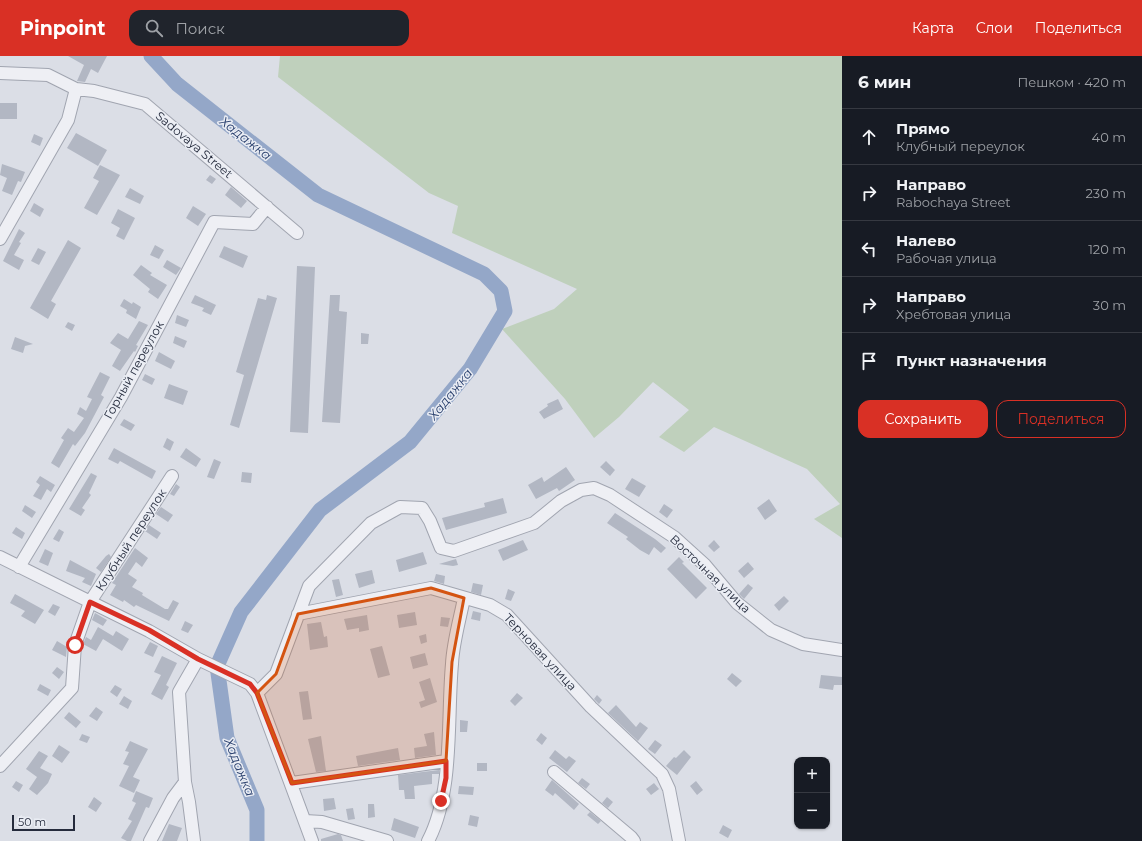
<!DOCTYPE html>
<html lang="ru">
<head>
<meta charset="utf-8">
<style>
  body { margin:0; font-family:Montserrat,sans-serif; background:#20242c; color:#f1f3f6 }
  .controls { position:absolute; right:12px; bottom:12px; display:grid; overflow:hidden; border-radius:8px; box-shadow:0 1px 3px #0004 }
  .controls button { width:36px; height:36px; display:grid; place-items:center; padding:0; border:0; border-bottom:1px solid #363941; background:#171b24; color:#f1f3f6; font:20px sans-serif }
  .scale { position:absolute; left:12px; bottom:10px; width:63px; box-sizing:border-box; padding-left:4px; border:2px solid #252b3c; border-top:0; font-size:11px; line-height:14px; white-space:nowrap; color:#252b3c; -webkit-text-stroke:3px #eaedf4; paint-order:stroke }
  .stop { position:absolute; width:12px; height:12px; margin:-9px; border:3px solid #d93025; border-radius:50%; background:#fff }
  .stop.end { background:#d93025; border-color:#fff; box-shadow:0 1px 4px #0008 }
  .list { margin:0; padding:0; list-style:none }
  h2 { display:flex; justify-content:space-between; align-items:center; height:52px; margin:0; padding:0 16px; font-size:17px }
  h2 small { font-size:13px; font-weight:400; color:#9ea1a6 }
  .list li { display:grid; grid-template-columns:26px 1fr auto; gap:12px; align-items:center; box-sizing:border-box; height:56px; padding:0 16px; border-top:1px solid #363941 }
  .list b { display:block; font-size:15px; white-space:nowrap }
  .list p { margin:0; font-size:13px; white-space:nowrap; color:#9ea1a6 }
  .list em { font-size:13px; font-style:normal; color:#9ea1a6 }
  .actions { display:flex; gap:8px; padding:12px 16px }
  .actions a { flex:1; padding:9px 0; border:1px solid #d93025; border-radius:12px; text-align:center; font-size:14px; color:#d93025 }
  .actions .main { background:#d93025; color:#fff }
  .icon { flex:none; width:22px; height:22px; fill:none; stroke:currentColor; stroke-width:2; stroke-linecap:round; stroke-linejoin:round }
  .map { position:relative; flex:none; width:842px; height:785px; overflow:hidden }
  header { display:flex; align-items:center; gap:24px; box-sizing:border-box; height:56px; padding:0 20px; background:#d93025; color:#fff }
  header strong { font-size:19px }
  nav { display:flex; gap:22px; margin-inline-start:auto; font-size:14px }
  .search { width:280px; height:36px; background:#20242c; display:flex; align-items:center; gap:10px; box-sizing:border-box; padding:0 14px; border-radius:12px; color:#9ea1a6; font-size:15px }
  main { display:flex }
  aside { flex:1; background:#171b24 }
  .map>svg:first-child { display:block }
  .green { fill:#bfd0bc }
  .lines { fill:none; stroke-linecap:round; stroke-linejoin:round }
  .river { stroke:#94a7c8; stroke-width:15 }
  .building { fill:#b2b7c3 }
  .minor-casing { stroke:#a1a5b0; stroke-width:14 }
  .minor { stroke:#eeeff4; stroke-width:12 }
  .route { stroke:#d93025; stroke-width:5 }
  .marked { fill:#d45411; fill-opacity:0.2; stroke:#d45411; stroke-width:3; stroke-linejoin:round }
  .labels { text-anchor:middle; stroke-width:3; stroke-linejoin:round; paint-order:stroke }
  .street-label { font-size:12px; fill:#252b3c; stroke:#eaedf4 }
  .water-label { font-size:13px; font-style:italic; fill:#2e4471; stroke:#eaedf4 }
</style>
</head>
<body>
<header>
<strong>Pinpoint</strong>
<div class="search"><svg class="icon" aria-label="search" viewBox="0 0 24 24"><circle cx="10" cy="10" r="6"/><path d="M15 15l6 6"/></svg>Поиск</div>
<nav><a>Карта</a><a>Слои</a><a>Поделиться</a></nav>
</header>
<main>
<div class="map">
<svg width="842" height="785" viewBox="0 0 842 785">
  <rect width="100%" height="100%" fill="#dbdee6"/>
  <path class="green" d="M280,0H842V482L814,463L840,448L807,413L714,371L684,396L659,381L689,354L653,326L619,361L594,382L565,343L502,273L554,253L577,233L452,177L458,150L429,137L278,21Z"/>
  <g class="lines">
    <path class="river" d="M151,0L177,28L318,139L484,218L501,235L505,255L470,313L410,386L320,454L241,556L217,610L227,682L257,754V785"/>
  </g>
  <path class="building" d="M68,0H107L98,17L91,13L85,26L77,25L84,9Z
    M0,47H17V63H0Z
    M76,77L107,94L98,110L67,92Z
    M34,78L43,82L40,90L31,86Z
    M2,108L25,116L21,126L18,125L12,139L2,135L7,122L0,119Z
    M100,109L120,119L97,159L84,152L99,125L93,122Z
    M210,119L216,123L212,128L206,124Z
    M231,131L247,145L241,152L225,139Z
    M130,132L144,140L140,148L125,141Z
    M34,147L44,153L40,161L30,155Z
    M193,150L206,158L198,170L186,162Z
    M118,153L135,162L124,184L116,180L120,172L111,167Z
    M19,173L25,177L19,186L21,187L14,199L24,204L19,214L3,205Z
    M68,184L81,192L51,245L56,248L48,263L30,252Z
    M155,189L164,194L159,203L150,199Z
    M224,190L248,200L243,212L219,201Z
    M38,192L46,196L39,209L31,205Z
    M167,204L181,212L176,219L163,211Z
    M141,209L152,217L150,219L167,229L158,243L148,236L150,233L133,219Z
    M297,210L315,211L308,377L290,376Z
    M195,239L216,249L211,259L202,255L204,252L191,247Z
    M267,239L277,242L239,372L230,369L244,319L236,316L258,242L266,244Z
    M330,239H340L339,255L347,256L340,367L322,366Z
    M124,243L132,248L133,246L141,251L136,263L126,257L127,254L120,250Z
    M177,259L189,264L186,271L175,267Z
    M139,265L148,269L136,289L138,290L135,296L134,295L120,315L112,310L121,294L110,287L118,277L128,283Z
    M68,266L75,269L72,275L65,271Z
    M361,277L369,278L368,288H361Z
    M175,280L187,285L184,292L173,287Z
    M15,281L33,288L25,290L23,297L11,293Z
    M159,296L175,305L171,313L155,305Z
    M100,316L110,321L101,339L104,341L85,377L75,390L73,388L59,412L51,407L64,384L61,382L68,372L74,376L84,362L77,358L80,351L86,355L92,343L87,341Z
    M145,318L155,323L152,329L142,324Z
    M169,328L188,335L183,349L164,342Z
    M558,343L563,353L544,363L539,356L548,350L547,348Z
    M124,363L135,369L131,375L120,369Z
    M167,382L174,386L170,395L163,391Z
    M114,392L156,415L152,423L120,405L118,408L108,403Z
    M186,392L201,403L196,411L180,401Z
    M214,403L221,406L214,423L207,421Z
    M606,405L615,414L610,420L600,411Z
    M566,411L575,424L559,435L557,432L536,443L528,429L542,421L544,426Z
    M242,416L252,417L251,427L241,426Z
    M91,417L97,420L89,437L91,439L82,452L85,454L81,460L69,453Z
    M40,420L55,429L51,436L47,433L41,444L33,440L40,429L36,426Z
    M632,422L646,430L639,441L625,433Z
    M176,428L180,431L174,440L170,438Z
    M503,442L507,457L446,474L442,462L485,451L484,447Z
    M769,443L777,455L765,464L757,452Z
    M664,448L673,454L667,462L659,456Z
    M25,449L36,456L32,462L22,455Z
    M161,451L173,459L168,466L156,458Z
    M615,457L655,483L666,492L661,497L654,491L649,499L640,494L626,483L628,481L607,467Z
    M149,469L161,477L157,483L145,475Z
    M16,471L25,477L22,483L12,477Z
    M59,473L64,476L59,486L53,483Z
    M523,484L528,494L503,505L498,494Z
    M714,484L720,491L714,496L708,490Z
    M135,492L148,502L142,511L136,506L128,518L137,524L132,531L143,537L142,539L165,553H168L173,544L179,547L169,565L136,549L134,551L124,544L123,546L110,539L116,529L112,527Z
    M45,493L53,497L48,510L39,506Z
    M423,496L427,508L399,516L396,504Z
    M109,498L111,501L101,516L96,512L106,500Z
    M679,501L684,506L682,507L707,532L696,543L667,513Z
    M456,503L458,509L453,510L439,508Z
    M70,504L96,518L91,530L82,526L85,522L66,515Z
    M748,506L754,513L744,522L738,515Z
    M372,514L375,527L359,532L355,518Z
    M436,518L445,520L444,528L434,525Z
    M339,523L343,539L336,541L332,524Z
    M473,527L483,529L481,539L471,536Z
    M748,528L753,532L744,543L739,538Z
    M508,533L515,536L511,545L505,543Z
    M15,538L44,554L35,568L21,560L25,555L10,547Z
    M784,540L789,545L779,555L774,549Z
    M53,548L60,551L55,560L48,556Z
    M473,555L481,557L480,565L471,563Z
    M415,556L417,569L399,572L397,559Z
    M95,557L107,564L103,570L92,564Z
    M367,559L369,574L359,576V572L347,574L344,563Z
    M441,561L450,562L448,571L440,570Z
    M185,565L193,569L188,577L181,574Z
    M321,566L324,581L327,580L328,591L310,594L307,568Z
    M98,571L113,580L116,575L129,583L122,595L103,583L96,595L83,588L86,581L91,584Z
    M426,578L427,586L421,588L419,580Z
    M57,585L67,591L66,601L52,594Z
    M150,586L158,590L153,601L144,597Z
    M382,590L390,619L378,622L370,593Z
    M425,597L428,609L413,613L410,601Z
    M162,600L177,607L166,629L169,631L162,644L151,638L161,619L154,616Z
    M57,611L64,616L59,623L52,617Z
    M732,617L742,625L736,631L727,623Z
    M821,619L842,621V629H834L833,634L819,632Z
    M430,622L437,646L421,652L419,646L425,644L419,626Z
    M40,628L51,634L48,640L37,634Z
    M115,629L122,633L117,641L110,636Z
    M308,635L312,663L303,664L299,636Z
    M517,637L523,642L515,650L510,645Z
    M597,639L602,644L599,648L594,643Z
    M124,640L132,645L128,653L119,648Z
    M616,649L636,671L640,666L648,672L638,685L608,657Z
    M96,651L103,656L97,665L89,660Z
    M69,656L81,666L76,672L64,662Z
    M460,664L468,665L467,676H460Z
    M434,676L436,699L415,702L414,692L427,690L424,678Z
    M541,677L547,682L542,689L536,684Z
    M82,678L90,681L87,687L79,684Z
    M321,680L326,715L316,716L308,683Z
    M655,684L662,689L655,698L648,693Z
    M130,685L148,693L133,721L140,724L134,737L119,730L129,710L123,708L129,696L125,695Z
    M59,689L70,696L62,707L52,700Z
    M398,692L400,704L358,710L356,700Z
    M555,694L566,703L569,700L576,705L567,716L549,702Z
    M684,694L691,701L677,719L666,710L674,701L676,702Z
    M39,695L48,700L40,712L52,718L48,727L37,739L29,733L37,721L26,713Z
    M477,707H487V715H477Z
    M439,714V718H432V728L414,730L415,743H405L404,734H399L398,719Z
    M582,722L590,728L586,733L578,727Z
    M552,724L579,748L574,754L555,737L553,740L545,734Z
    M16,725L23,729L19,736L12,731Z
    M696,725L703,734L697,739L690,730Z
    M654,727L659,733L651,739L646,733Z
    M459,730L474,731L473,739L458,738Z
    M136,735L153,742L149,752L146,751L131,785H127L121,782L132,765L128,763L136,747L132,745Z
    M94,741L102,747L96,756L88,751Z
    M607,741L613,746L608,752L602,747Z
    M334,742L336,753L324,755L323,743Z
    M368,748H374L375,761L368,762Z
    M353,752L355,763L348,764L346,753Z
    M590,756L601,765L598,768L587,759Z
    M470,759L479,761L477,771L468,769Z
    M394,762L419,771L415,782L391,774Z
    M169,768L182,772L177,785H162Z
    M723,769L732,774L728,782L719,777Z
    M338,778L341,779L343,785H321V783Z"/>
  <g class="lines">
    <g class="minor-casing">
      <path id="minor" d="M0,17L48,19L76,33L68,64L0,183
        M76,33L94,35L145,48L297,177
        M0,501L149,575L198,603L250,628L257,637L312,785
        M19,511L121,341L214,166L253,168L267,151
        M298,558L431,532L490,549L507,559L591,651L662,718L669,733L679,785
        M257,637L276,618L309,530L371,467L400,451L422,452L430,465L441,492L454,495L534,467L561,445L581,434L594,432L610,439L674,481L705,509L737,547L771,574L803,588L842,594
        M0,710L72,632L75,589L90,546L172,420
        M554,716L631,781L634,785
        M185,726L189,746L194,785
        M292,727L446,705
        M305,765L322,766L387,785
        M150,785L173,742L185,726L179,636L198,603
        M428,785C454,736 447,662 452,608C453,586 460,563 464,542"/>
    </g>
    <use href="#minor" class="minor"/>
  </g>
  <g class="lines">
    <path class="route" d="M75,589L90,546L149,574L198,603L250,628L257,637L292,727L446,705V722L441,745"/>
  </g>
  <path class="marked" d="M431,532L464,542L452,606L446,705L292,727L257,637L276,618L298,558Z"/>
  <g class="labels">
    <g class="street-label">
      <text transform="translate(194 89) rotate(40)" y="4">Sadovaya Street</text>
      <text transform="translate(134 314) rotate(-61)" y="4">Горный переулок</text>
      <text transform="translate(131 484) rotate(-57)" y="4">Клубный переулок</text>
      <text transform="translate(710 518) rotate(44)" y="4">Восточная улица</text>
      <text transform="translate(540 596) rotate(47)" y="4">Терновая улица</text>
    </g>
    <g class="water-label">
      <text transform="translate(246 82) rotate(38)" y="5">Хадажка</text>
      <text transform="translate(450 338) rotate(-51)" y="5">Хадажка</text>
      <text transform="translate(240 711) rotate(68)" y="5">Хадажка</text>
    </g>
  </g>
</svg>
<div class="controls">
<button>+</button>
<button>−</button>
</div>
<div class="scale">50 m</div>
<div class="stop" style="left:75px;top:589px"></div>
<div class="stop end" style="left:441px;top:745px"></div>
</div>
<aside>
<h2>6 мин<small>Пешком · 420 m</small></h2>
<ul class="list">
<li><svg class="icon" aria-label="ahead" viewBox="0 0 24 24"><path d="M12 20V5M6 11l6-6 6 6"/></svg><div><b>Прямо</b><p>Клубный переулок</p></div><em>40 m</em></li>
<li><svg class="icon" aria-label="right" viewBox="0 0 24 24"><path d="M7 20v-9h11M14 6l5 5-5 5"/></svg><div><b>Направо</b><p>Rabochaya Street</p></div><em>230 m</em></li>
<li><svg class="icon" aria-label="left" viewBox="0 0 24 24"><path d="M17 20v-9H6M10 6l-5 5 5 5"/></svg><div><b>Налево</b><p>Рабочая улица</p></div><em>120 m</em></li>
<li><svg class="icon" aria-label="right" viewBox="0 0 24 24"><path d="M7 20v-9h11M14 6l5 5-5 5"/></svg><div><b>Направо</b><p>Хребтовая улица</p></div><em>30 m</em></li>
<li><svg class="icon" aria-label="arrive" viewBox="0 0 24 24"><path d="M6 21V4h12l-3 4 3 4H6"/></svg><div><b>Пункт назначения</b></div></li>
</ul>
<div class="actions"><a class="main">Сохранить</a><a>Поделиться</a></div>
</aside>
</main>
</body>
</html>
